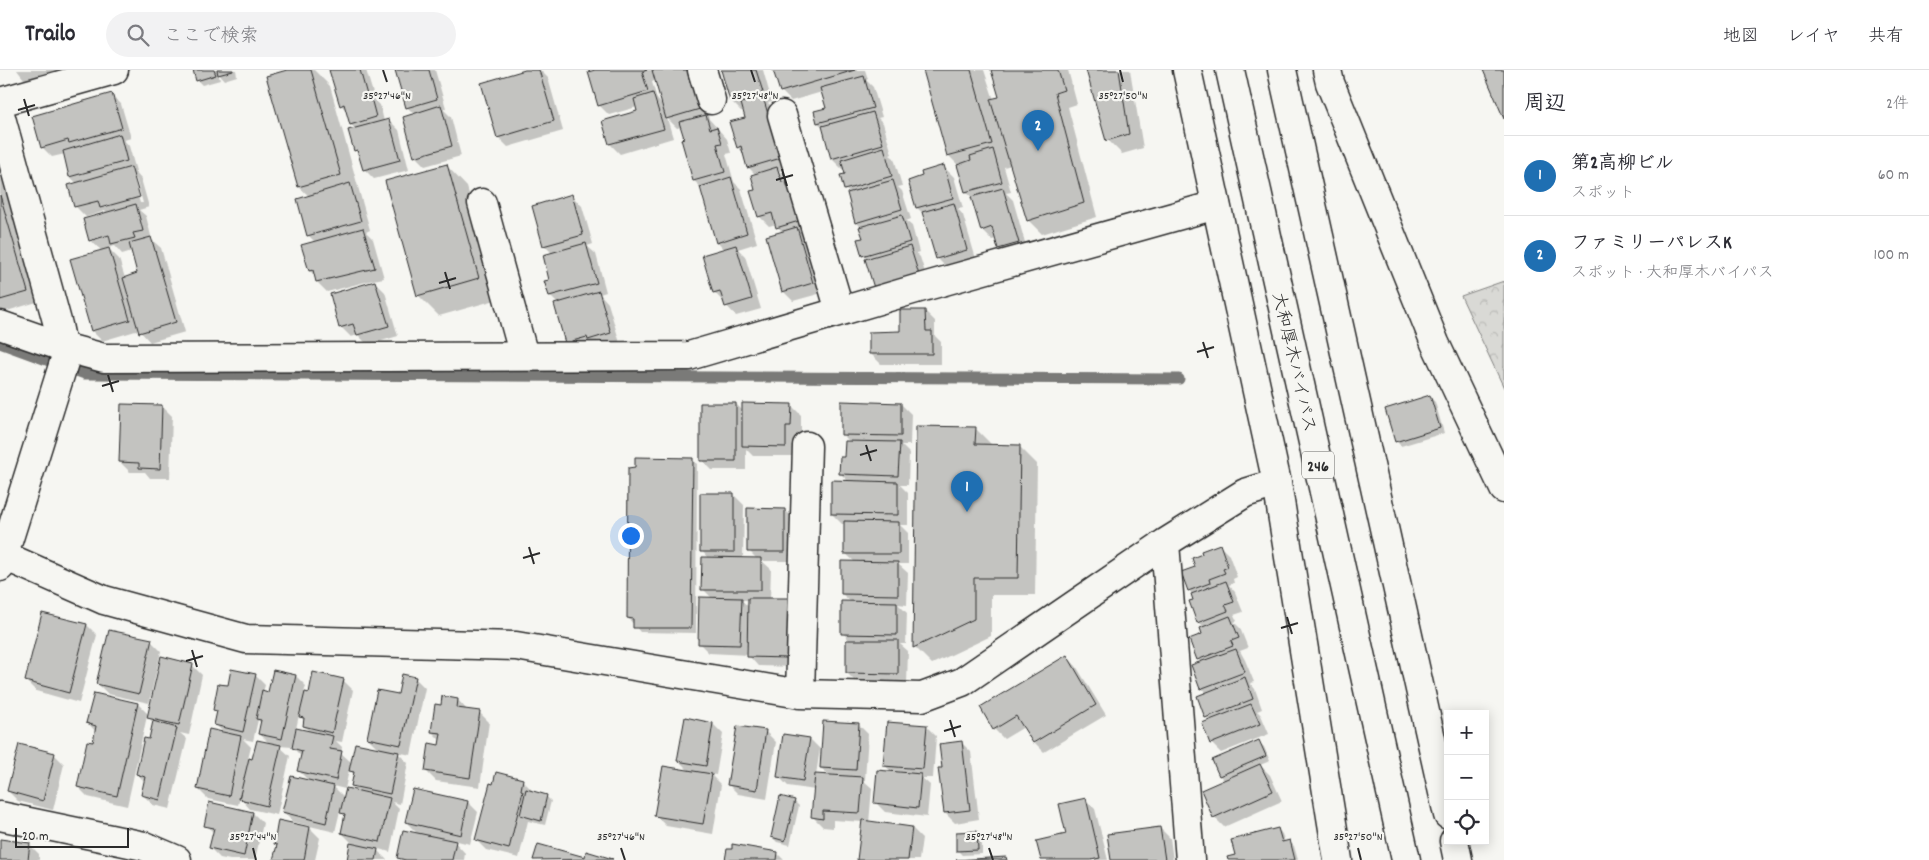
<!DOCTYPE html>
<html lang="ja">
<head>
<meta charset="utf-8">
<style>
  body { margin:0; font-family:Dekko,"Klee One",sans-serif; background:#f2f2f3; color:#2b2b33 }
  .controls { position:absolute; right:15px; bottom:15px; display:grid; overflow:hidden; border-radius:0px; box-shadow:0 2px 12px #0003 }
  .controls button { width:45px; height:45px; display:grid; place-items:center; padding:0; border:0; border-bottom:1px solid #e1e1e2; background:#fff; color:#2b2b33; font:25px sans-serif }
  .scale { position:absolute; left:15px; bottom:12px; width:114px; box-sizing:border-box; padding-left:5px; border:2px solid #2b2b2b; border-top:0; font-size:14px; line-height:18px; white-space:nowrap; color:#2b2b2b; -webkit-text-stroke:4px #f6f6f2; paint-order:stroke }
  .you { position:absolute; left:630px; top:465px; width:18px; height:18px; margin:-12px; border:4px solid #fff; border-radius:50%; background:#1a73e8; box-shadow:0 0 0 8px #1a73e833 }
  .badge { display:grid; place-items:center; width:32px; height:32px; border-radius:50%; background:#1f6fb2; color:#fff; font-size:16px; font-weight:700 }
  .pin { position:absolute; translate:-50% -41px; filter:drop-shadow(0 1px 2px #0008) }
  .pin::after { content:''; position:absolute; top:26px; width:18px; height:15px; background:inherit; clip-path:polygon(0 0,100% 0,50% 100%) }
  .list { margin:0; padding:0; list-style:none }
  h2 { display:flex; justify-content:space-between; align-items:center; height:65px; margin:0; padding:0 20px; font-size:21px }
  h2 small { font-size:16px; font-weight:400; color:#7c7c81 }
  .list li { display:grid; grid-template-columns:32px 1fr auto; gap:15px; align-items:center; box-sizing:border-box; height:80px; padding:0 20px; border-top:1px solid #e1e1e2 }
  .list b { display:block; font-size:19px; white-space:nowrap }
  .list p { margin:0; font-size:16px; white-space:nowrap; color:#7c7c81 }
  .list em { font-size:16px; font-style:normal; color:#7c7c81 }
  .icon { flex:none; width:28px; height:28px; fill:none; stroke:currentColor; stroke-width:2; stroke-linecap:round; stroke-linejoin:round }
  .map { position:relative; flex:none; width:1504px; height:790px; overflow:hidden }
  header { display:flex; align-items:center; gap:30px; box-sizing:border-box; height:70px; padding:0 25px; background:#fff; border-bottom:1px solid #e1e1e2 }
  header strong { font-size:24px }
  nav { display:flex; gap:28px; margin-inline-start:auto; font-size:18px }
  .search { width:350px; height:45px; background:#f2f2f3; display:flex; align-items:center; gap:12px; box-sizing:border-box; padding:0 18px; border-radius:28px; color:#7c7c81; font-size:19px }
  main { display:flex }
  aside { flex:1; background:#fff }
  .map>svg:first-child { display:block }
  .park { fill:url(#park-crowns); stroke:#828280 }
  .shadow { fill:#0003; fill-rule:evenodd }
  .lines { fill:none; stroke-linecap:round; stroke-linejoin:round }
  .stream { stroke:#7a7a78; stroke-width:11 }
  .building { fill:#c3c3c0; stroke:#2b2b2b }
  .minor-casing { stroke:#2b2b2b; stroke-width:31 }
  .highway-casing { stroke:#2b2b2b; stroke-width:31 }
  .minor { stroke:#f6f6f2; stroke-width:28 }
  .highway { stroke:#f6f6f2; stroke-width:28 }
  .ticks { fill:none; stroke:#2b2b2b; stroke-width:2 }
  .labels { text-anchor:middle; stroke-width:4.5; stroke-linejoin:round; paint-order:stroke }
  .shield { fill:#f6f6f2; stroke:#686867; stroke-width:1 }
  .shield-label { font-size:16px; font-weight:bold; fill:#2b2b2b }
  .street-label { font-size:18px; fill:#2b2b2b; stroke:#f6f6f2 }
  .ticks-label { font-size:12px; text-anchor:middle; fill:#2b2b2b; stroke:#f6f6f2; stroke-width:4.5; stroke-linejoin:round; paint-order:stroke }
</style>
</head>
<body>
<header>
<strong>Trailo</strong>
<div class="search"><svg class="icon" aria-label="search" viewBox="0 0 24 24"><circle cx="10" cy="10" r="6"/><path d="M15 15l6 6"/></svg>ここで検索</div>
<nav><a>地図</a><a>レイヤ</a><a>共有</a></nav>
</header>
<main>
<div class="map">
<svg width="1504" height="790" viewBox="0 0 1504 790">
  <defs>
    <pattern id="park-crowns" width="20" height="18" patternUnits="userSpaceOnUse" patternTransform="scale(1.25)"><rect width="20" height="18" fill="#d9d9d5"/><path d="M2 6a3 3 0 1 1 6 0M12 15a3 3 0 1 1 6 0" fill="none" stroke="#babab7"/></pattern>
  </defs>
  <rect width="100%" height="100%" fill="#f6f6f2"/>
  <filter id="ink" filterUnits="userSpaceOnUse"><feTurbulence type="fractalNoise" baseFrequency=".02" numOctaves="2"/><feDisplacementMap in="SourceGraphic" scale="10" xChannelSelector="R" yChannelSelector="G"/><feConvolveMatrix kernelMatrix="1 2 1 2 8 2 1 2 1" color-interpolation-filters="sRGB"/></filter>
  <g filter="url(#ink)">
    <path class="park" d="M1504,211V318L1461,226Z"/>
    <path class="shadow" d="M17,0H63L27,13Z
      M196,0H217L219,2L218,0H236L237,6L224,10L218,3L220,10L202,15L197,10Z
      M291,0H314L330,16L370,160L366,162L373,169L384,208L373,210L385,222L398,266L368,275L358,265L351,267L341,257L373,213V210L327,222L317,212L315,206L310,201L315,172L308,165L309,126L299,117Z
      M330,0H366L375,30L380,35L384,51L389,50L399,60L409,100L374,109L364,99L360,86L355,80L356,59L351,55L347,41L341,35Z
      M397,0H435L446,38L443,39L451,47L461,86L425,96L415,86V45L407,37Z
      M529,0H540L548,8L563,61L508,77L498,67Z
      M599,0H687L697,10L709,49L727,69L731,83L726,84L734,112L741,119L757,173L738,179L745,186L761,239L736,246L715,223L704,185L724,180L717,172L701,117L694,111L682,69L685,68L682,57L677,58L667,48L673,68L620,84L610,74L638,42L637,37L609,45L599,35ZM656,10L663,36L657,29L652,12Z
      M723,0H763L772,32L768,33L773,38L790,98L779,101L787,109L808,161L802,163L807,169L822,223L793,231L783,221V163L776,154L769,156L759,146L756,105L748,97L744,84L738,77L747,49L744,40L741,41L731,31Z
      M774,0H865L868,9L866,10L873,17L882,47L878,48L883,53L892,84L890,85L894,88L902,116L898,117L902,121L911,149L906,151L912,156L919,182L916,183L920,187L929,215L868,189L863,185L865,169L861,157L856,152L850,123L845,119L846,105L844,98L842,99L832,89L823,57L818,53L815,42L827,39L822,22L791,31L781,21Z
      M924,0H984L994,30L1000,28L992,0H1068L1077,34L1068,37L1097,147L1042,164L1028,150L1011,95L1004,97L1011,122L1006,123L1013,130L1028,183L1009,189L999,179L996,169L992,170L982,160L973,128L966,122L959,96L949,86Z
      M1088,0H1130L1143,78L1122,84L1108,70Z
      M111,24L121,34L131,68L124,70L129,76L136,101H134L141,109L149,137L139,140L146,146L152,170L161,178L185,262L150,272L139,260L102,271L92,261L71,190L102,181L90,170L107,144L105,141L86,147L76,137L69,116L78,114L70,107L65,84L52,87L42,77ZM133,109H136L143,133H140ZM115,176L122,184L132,181L139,204L125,208L119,189L108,178Z
      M446,95L467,117L499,229L439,246L418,225Z
      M944,97L954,107L963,138L958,139L963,145L976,189L947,198L937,188L924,144L917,138L924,107Z
      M0,103L37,232L0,243Z
      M572,126L582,136L593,174L587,176L596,184L606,222L600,224L608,233L620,273L576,283L566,273L558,234L550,226L553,184L544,175Z
      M925,241L935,251V266L941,272V294H881L871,284L901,263Z
      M1430,327L1435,332L1444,363L1401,376L1396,371Z
      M736,334L743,341L791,335L801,345V365H795V386H753L746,379V400H712L702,390Z
      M901,334L911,344L910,375H901L909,383L908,415H900L908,423V455H900L908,463V494H898L908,503L907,535L898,534L907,543L906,574H900L908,581L907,614L857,613L847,603L850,571L843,563L851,532L842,524L855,492L845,483V454H842L832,444L849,412L840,403L850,372L842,364Z
      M162,336L172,346L170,408H150L145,402H130L120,392Z
      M917,357L975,358L993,376H1019L1037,394L1035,525H991V566L932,594L915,577Z
      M692,389L697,394L696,563L640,562L628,548Z
      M734,425L744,435L743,489H757L749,481L785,440L795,450V491H762L771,499L770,530H787L797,540V597L758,596L748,585L709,583L699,573L712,528L703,519L708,488L702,481ZM741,530H749V537Z
      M1219,475L1229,485L1237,507L1233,509L1234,513L1229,515L1235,522L1243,542L1234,545L1237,551L1234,552L1240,558L1248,578L1240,581L1245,590L1254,612L1250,613L1255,619L1262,639L1257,641L1261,645L1269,664L1221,683L1211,673L1210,651L1206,647L1207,623L1201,618L1202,593L1198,589L1204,565V557L1199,552L1192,524L1190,521L1183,503L1197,498Z
      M43,544L87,555L97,565L79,633L36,621L26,611Z
      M151,571L161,581L149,633L108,624L98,614Z
      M1066,586L1076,596L1106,645L1044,682L1034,672L1024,657L1004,669L994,659Z
      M192,595L202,605L189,665L180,663L187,669L170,739L153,735L143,725L145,712L137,704L150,670L154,653L147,646L127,736L88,727L78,717L96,662L88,653L138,634L149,645Z
      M255,605L265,615L263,622L269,623L296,606L306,616L304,623L310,625L343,610L353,620L342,672L336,671L342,677L341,683L352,693L379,679L368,668L399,626L415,608L425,618L411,685L397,682L408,693L400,734L392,732L399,739L390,782L375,778L387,790H348L355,776L342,763L346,747L340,741L335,762L293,752L283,742L309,711L299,701L302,687L292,677L279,676L290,686L277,745L250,739L240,728L238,735L208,729L198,719L224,663L216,655L218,643L214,640L229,617ZM299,645L305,651L304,656L311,663L296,659ZM258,650L262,654L259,663L270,674L253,690L248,689L251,677L243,669L253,671ZM349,700L355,705L352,715L360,723L345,728L333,716L345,719Z
      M458,630L468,641L479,642L489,652L480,717L436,711L426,701L440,676L441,671L432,662L442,636Z
      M713,654L723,664L716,705L710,704L721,715L713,764L666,756L656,746L689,701L678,690Z
      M858,654L868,664L865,710H863L872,718L869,753L912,758L922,768L919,790H858L863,752L833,750V758L823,757L813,747L815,720L788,716L778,706L810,669L820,679L816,705L830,706L821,698Z
      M926,656L936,666L933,708H922L930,715L927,747L885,742L875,732L892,702L884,695Z
      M766,662L776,672L767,729L738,724L728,714Z
      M961,672L971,682L979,749L955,753L945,743L944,699Z
      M1259,672L1264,677L1270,691L1260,695L1270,705L1282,731L1224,757L1214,747L1202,721L1225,711L1220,706L1214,691Z
      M54,684L64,694L53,740L18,731L8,721Z
      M522,710L532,720V722L546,726L551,731L545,755L528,751L519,788L486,780L476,770Z
      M1085,729L1095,739L1108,790H1042L1068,765Z
      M794,731L799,736L790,775L777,772L772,767Z
      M468,732L478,742L470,774L453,770L465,783L464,790H401L399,788L419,765L406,752Z
      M210,734L253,743L263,753L255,790H230L220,788L210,778L214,763L206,755Z
      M279,752L310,758L320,768L315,790H275L278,776L275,774Z
      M1160,758L1170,768L1173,790H1112Z
      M1278,759L1282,764L1285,772L1289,771L1294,776L1298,790H1229Z
      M977,762L982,767V784L962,785L957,780Z
      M0,770L29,774L39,784V790H0Z
      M538,775L586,789L587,783L611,790H534Z
      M778,784L784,790H727Z"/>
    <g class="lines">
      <path class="stream" d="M0,273L85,304L1179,309"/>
    </g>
    <path class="building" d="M193,0H214L216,5L196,11Z
      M217,0H233V1L218,5Z
      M287,0H311L341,105L298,117L266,6Z
      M329,0H360L367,25L370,24L376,47L350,55L344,34L340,36Z
      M395,0H429L437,29L406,38Z
      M525,0H539L554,51L497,68L481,13Z
      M595,0H647L642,2L648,21L598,36L588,2Z
      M652,0H688L700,39L666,49Z
      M721,0H756L763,22L730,31Z
      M773,0H855L780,22Z
      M923,0H971L992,74L947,86Z
      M991,0H1058L1064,20L1055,23L1084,133L1027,151L990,29L999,27Z
      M1086,0H1119L1129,64L1106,71Z
      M1483,0H1504V49Z
      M864,6L873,38L817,53L814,41L826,38L820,18Z
      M112,23L122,58L69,73L68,70L41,78L32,46Z
      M653,23L664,59L609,74L602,51L637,41L634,29Z
      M763,27L781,88L747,98L741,76L737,78L729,52L745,48L741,33Z
      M441,35L452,76L414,87L403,47Z
      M873,42L883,74L831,89L822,56Z
      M706,45L710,59L717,57L722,73L717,74L725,102L693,111L681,69L684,68L679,52Z
      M389,49L400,90L363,100L357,80L354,81L348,60Z
      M120,64L127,91L69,107L63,81Z
      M884,77L892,106L844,120L840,105L845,104L841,90Z
      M993,79L1002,112L965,122L957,95L971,90L970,86Z
      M447,94L479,208L417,226L385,111Z
      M944,95L953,128L916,138L908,111L922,106L921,102Z
      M131,97L140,127L100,138L98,131L74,137L68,115Z
      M777,97L782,112L787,111L799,151L776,158L772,143L758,147L750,121L755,120L751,105Z
      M731,107L747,163L716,173L700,117Z
      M893,110L902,139L855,153L847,123Z
      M350,113L361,151L307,166L297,129Z
      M1003,118L1019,173L998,179L992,157L981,161L971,127Z
      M572,124L583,165L543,176L532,136Z
      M0,125L28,222L0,230Z
      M954,133L967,180L936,189L922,142Z
      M136,134L143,161L133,163L135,168L111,174L109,165L89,171L83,149Z
      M902,145L910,172L862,186L857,169L863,168L859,157Z
      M797,157L813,213L782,222L766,166Z
      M363,158L375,198L316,212L313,200L309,201L301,175Z
      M151,167L176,252L139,263L123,208L137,203L129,173Z
      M586,173L597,213L549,226L544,211L549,210L543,185Z
      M736,175L752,229L725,237L720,221L713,223L702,185Z
      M910,176L919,205L874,218L865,189Z
      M109,178L130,250L91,261L70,189Z
      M375,211L389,256L357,265L353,254L339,258L330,224Z
      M599,221L611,263L588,270L587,267L565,273L554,234Z
      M900,240H925L926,261H932V284H869V262L900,261Z
      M1430,325L1440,358L1395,372L1385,339Z
      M841,331L901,333V366L841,365Z
      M700,333H736V391H700Z
      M742,333L792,334L791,356H786V377L742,376Z
      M121,334L162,335L160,399L139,398V393L119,392Z
      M916,356L976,357L975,374L1020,375L1018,508H974V549L913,578Z
      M845,371L900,372L898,406L839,404L840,387H844Z
      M635,387L693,388L691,558H633V549L627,548L628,398L635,397Z
      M831,410L898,412V445L831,444Z
      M700,423H734V482H700Z
      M747,438L785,439V482H747Z
      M844,451L899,452V484H844Z
      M1220,474L1228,497L1223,499L1225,503L1209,509L1210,513L1188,521L1181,502L1195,497L1192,488L1202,484L1201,481Z
      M702,487L761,488V520H701Z
      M841,491L898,492V525L841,524Z
      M1226,511L1234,532L1225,535L1228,541L1197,553L1189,531L1193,530L1191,524Z
      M699,527L742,528L740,575L698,574Z
      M748,528H788L787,588L747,587Z
      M841,531L897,532V565L841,564Z
      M42,543L87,554L69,623L25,611Z
      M1230,546L1239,568L1231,571L1233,576L1197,590L1189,569L1202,564L1200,558Z
      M109,560L152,569L139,624L96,614Z
      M846,570H898V604L846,603Z
      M1236,579L1245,602L1200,619L1191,595Z
      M1067,585L1096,635L1033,673L1016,646L993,660L980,637Z
      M161,586L193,594L179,655L147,648Z
      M231,599L256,604L243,662L214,655L217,641L213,640L218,614L228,615Z
      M273,600L296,605L282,669L258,664L261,650L256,649L262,620L268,622Z
      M313,602L344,609L332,663L303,656L304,648L299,647L305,622L309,623Z
      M402,604L416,607L401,675L367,668L377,620L398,624Z
      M1245,607L1253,629L1205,648L1197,626Z
      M94,623L138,633L117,726L77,717L87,671L93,672L96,656L86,653Z
      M442,626L458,629L457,638L480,641L470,708L425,701L429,673L439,675L441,663L431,662L435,634L441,635Z
      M1251,634L1260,654L1210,674L1202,653Z
      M685,647L713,653L706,696L677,691Z
      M153,651L177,658L160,730L141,725L145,707L136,704L144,668L149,669Z
      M823,651L859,653L856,700L820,698Z
      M887,652L927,655L923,699L883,696Z
      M737,656L766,660L757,720L727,715Z
      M296,658L333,666L330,679L342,681L336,710L297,701L302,681L292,678Z
      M209,659L241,666L229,726L197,719Z
      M783,664L810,668L803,711L777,707Z
      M257,670L281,675L267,736L239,729L249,688L252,689Z
      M1259,670L1266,686L1219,706L1212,690Z
      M962,671L970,740L944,743L938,698H942L939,674Z
      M355,673L399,682L390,724L351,716L354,702L349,701Z
      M19,674L55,683L43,731L7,721Z
      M1260,694L1273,721L1213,748L1201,720Z
      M663,696L712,704L703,754L654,746Z
      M877,700L921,704L918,738L874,733Z
      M496,702L523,709L521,720L523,721L509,779L475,770L490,713L493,714Z
      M815,704L863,707L860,743L823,741V749L811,747Z
      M291,706L334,716L326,753L282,742Z
      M346,718L390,728L380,772L341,763L345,744L340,743Z
      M413,719L468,731L461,765L405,752Z
      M526,719L547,725L541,751L520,745Z
      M780,726L795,730L785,771L771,767Z
      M1086,728L1100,788L1091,790H1041L1036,771L1066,764L1059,734Z
      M209,732L253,742L244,786L209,778L214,758L204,756Z
      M278,750L310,757L304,790H273L277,775L274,774Z
      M862,750L912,757L908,790H857Z
      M1160,757L1165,790H1111L1107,764Z
      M1278,758L1282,772L1290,770L1295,790H1228L1227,787L1235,785L1231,770Z
      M403,760L456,771L452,790H406L397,788Z
      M977,761L978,780L956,781V762Z
      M0,769L30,773L28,790H0Z
      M350,773L378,779L376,790H347Z
      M538,774L585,787L586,781L613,789L533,790Z
      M732,774L778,782L777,790H725L727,779H732Z
      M1006,787L1007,790H956Z"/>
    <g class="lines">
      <g class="minor-casing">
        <path id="minor" d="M702,0L711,30
          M0,32L114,0
          M0,44L58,255L65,289L0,497
          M782,45L840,241
          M482,133L524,286
          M0,255L63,277L104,288L689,286L916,219L1216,135
          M1165,473L1190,790
          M0,484L104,530L246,569L516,576L800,624L922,627L962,612L1165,473L1245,423L1277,413
          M800,624L807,376
          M0,746L144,776L177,790"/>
      </g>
      <g class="highway-casing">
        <path id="highway" d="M1187,0L1277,413L1338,790
          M1230,0L1406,790
          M1282,0L1448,745
          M1327,0L1330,13L1435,273L1504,419
          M1454,771L1458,790"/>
      </g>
      <use href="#minor" class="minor"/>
      <use href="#highway" class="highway"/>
    </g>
  </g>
  <path class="ticks" d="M383,0L387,12M751,0L755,12M1120,0L1123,12M24,29L29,46M18,40L35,35M782,99L787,116M776,110L793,105M445,202L450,219M439,213L456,208M1203,272L1208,288M1197,282L1214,277M108,305L113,322M102,316L119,311M866,375L871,391M860,385L877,380M529,477L534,494M523,488L540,483M1287,547L1292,564M1281,558L1298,553M192,580L197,597M186,591L203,586M950,650L955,667M944,661L961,656M253,778L256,790M621,778L625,790M989,778L993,790M1358,778L1361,790"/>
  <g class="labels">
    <rect class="shield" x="1302" y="381.5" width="32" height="27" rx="4"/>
    <g class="shield-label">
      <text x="1318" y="401">246</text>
    </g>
    <g class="street-label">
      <text transform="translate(1295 292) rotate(77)" y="6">大和厚木バイパス</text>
    </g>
  </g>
  <g class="ticks-label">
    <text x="387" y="29">35°27'46"N</text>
    <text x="755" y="29">35°27'48"N</text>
    <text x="1123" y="29">35°27'50"N</text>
    <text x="253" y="770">35°27'44"N</text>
    <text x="621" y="770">35°27'46"N</text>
    <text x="989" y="770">35°27'48"N</text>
    <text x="1358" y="770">35°27'50"N</text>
  </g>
</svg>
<div class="controls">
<button>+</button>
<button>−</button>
<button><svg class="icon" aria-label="locate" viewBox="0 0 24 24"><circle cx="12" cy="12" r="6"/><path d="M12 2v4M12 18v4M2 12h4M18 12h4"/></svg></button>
</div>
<div class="scale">20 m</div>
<div class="you"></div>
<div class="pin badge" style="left:967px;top:442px">1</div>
<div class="pin badge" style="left:1038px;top:81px">2</div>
</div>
<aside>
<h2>周辺<small>2件</small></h2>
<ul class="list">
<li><span class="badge">1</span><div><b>第2高柳ビル</b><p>スポット</p></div><em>60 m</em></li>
<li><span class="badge">2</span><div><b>ファミリーパレスK</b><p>スポット · 大和厚木バイパス</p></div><em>100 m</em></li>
</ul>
</aside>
</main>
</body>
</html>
